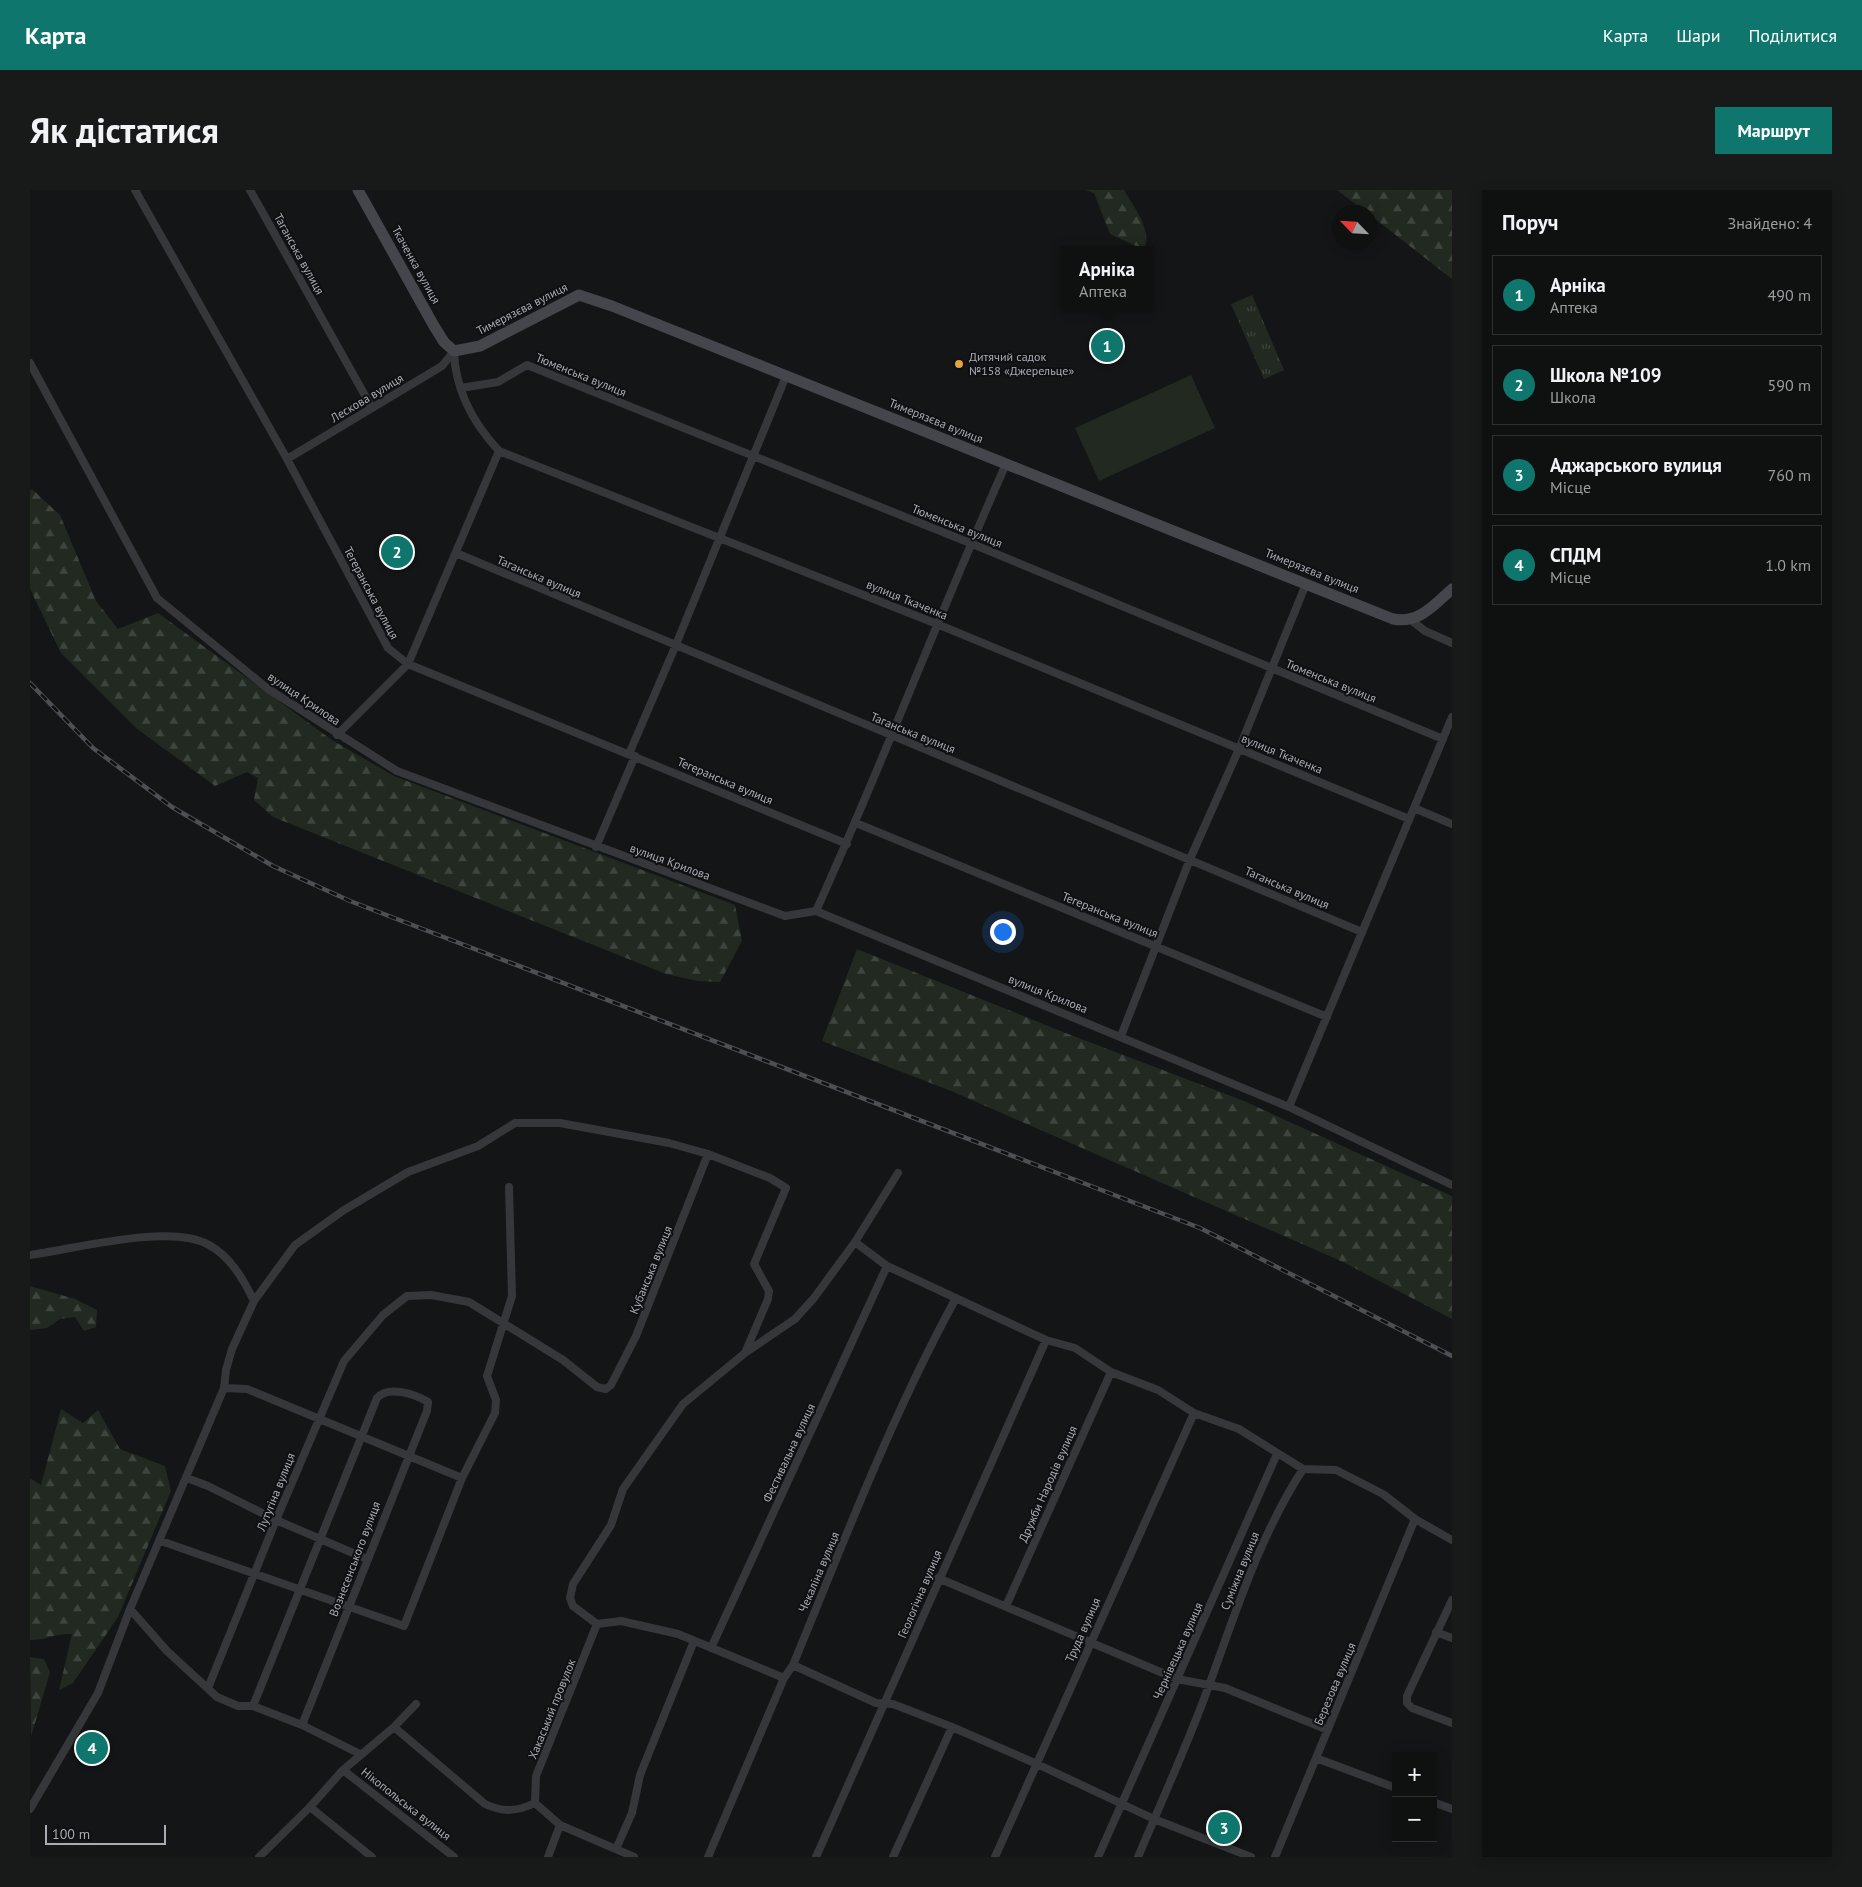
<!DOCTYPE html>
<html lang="uk">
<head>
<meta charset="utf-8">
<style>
  body { margin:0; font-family:"PT Sans",sans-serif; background:#181919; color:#f1f3f6 }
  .controls { position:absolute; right:15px; bottom:15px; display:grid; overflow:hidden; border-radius:0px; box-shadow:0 2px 12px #0003 }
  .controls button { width:45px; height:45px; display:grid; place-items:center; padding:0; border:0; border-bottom:1px solid #2f3030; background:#0f1010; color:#f1f3f6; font:25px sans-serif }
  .compass { position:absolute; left:1302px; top:15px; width:45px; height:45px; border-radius:50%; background:#0f1010; box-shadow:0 2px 12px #0003; rotate:295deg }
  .scale { position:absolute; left:15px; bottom:12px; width:121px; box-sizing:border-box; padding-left:5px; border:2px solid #a7acb5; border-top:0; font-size:14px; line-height:18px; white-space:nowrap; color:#a7acb5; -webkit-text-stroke:4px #0f1011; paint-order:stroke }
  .you { position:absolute; left:972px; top:741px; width:18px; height:18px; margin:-12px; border:4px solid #fff; border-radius:50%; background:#1a73e8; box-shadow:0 0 0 8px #1a73e833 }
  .badge { display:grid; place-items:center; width:32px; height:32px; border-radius:50%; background:#0f766e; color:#fff; font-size:16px; font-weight:700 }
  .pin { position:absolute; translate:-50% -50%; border:2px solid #fff; box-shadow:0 1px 5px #0006 }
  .popup { position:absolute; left:1031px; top:56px; width:92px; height:65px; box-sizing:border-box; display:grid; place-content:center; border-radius:0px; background:#0f1010; filter:drop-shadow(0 1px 4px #0005); font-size:16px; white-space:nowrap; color:#9b9d9f }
  .popup b { font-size:19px; color:#f1f3f6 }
  .popup::after { content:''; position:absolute; left:50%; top:100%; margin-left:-10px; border:10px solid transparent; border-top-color:#0f1010 }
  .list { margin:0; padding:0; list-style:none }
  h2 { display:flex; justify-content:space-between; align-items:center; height:65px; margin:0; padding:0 20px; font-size:21px }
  h2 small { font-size:16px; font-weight:400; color:#9b9d9f }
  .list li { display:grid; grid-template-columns:32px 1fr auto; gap:15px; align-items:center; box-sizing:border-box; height:80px; margin:0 10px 10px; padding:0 10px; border:1px solid #2f3030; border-radius:0px }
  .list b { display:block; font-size:19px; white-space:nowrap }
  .list p { margin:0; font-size:16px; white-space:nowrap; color:#9b9d9f }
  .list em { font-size:16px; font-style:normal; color:#9b9d9f }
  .map { position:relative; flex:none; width:1422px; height:1667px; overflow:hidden; border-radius:0px }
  header { display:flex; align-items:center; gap:30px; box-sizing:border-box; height:70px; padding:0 25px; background:#0f766e; color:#fff }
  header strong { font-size:24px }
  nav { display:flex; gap:28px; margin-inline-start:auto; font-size:18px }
  .intro { display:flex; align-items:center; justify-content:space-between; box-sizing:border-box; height:120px; padding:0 30px }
  h1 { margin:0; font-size:35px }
  .button { padding:12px 22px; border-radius:0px; background:#0f766e; color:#fff; font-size:18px; font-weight:700 }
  main { display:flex; gap:30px; padding:0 30px }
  aside { flex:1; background:#0f1010; border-radius:0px; box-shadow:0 2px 12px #0003 }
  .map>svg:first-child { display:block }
  .grass { fill:url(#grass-tufts) }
  .forest { fill:url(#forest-firs) }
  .pitch { fill:#212921 }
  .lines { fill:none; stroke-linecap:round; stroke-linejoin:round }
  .street { stroke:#36373b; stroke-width:8 }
  .secondary { stroke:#44464b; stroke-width:11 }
  .rail-casing { stroke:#4d4f54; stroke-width:4.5 }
  .rail { stroke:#0f1011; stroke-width:2.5; stroke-dasharray:8; stroke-linecap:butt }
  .poi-dot { fill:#e4a33f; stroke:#0f1011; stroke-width:2 }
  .labels { text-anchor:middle; stroke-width:4; stroke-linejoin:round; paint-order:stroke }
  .street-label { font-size:12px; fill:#a7acb5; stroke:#0f1011 }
  .poi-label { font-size:12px; fill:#a7acb5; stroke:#0f1011; text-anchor:start }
</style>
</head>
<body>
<header>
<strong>Карта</strong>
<nav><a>Карта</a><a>Шари</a><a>Поділитися</a></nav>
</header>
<div class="intro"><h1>Як дістатися</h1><a class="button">Маршрут</a></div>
<main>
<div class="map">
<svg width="1422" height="1667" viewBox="0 0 1422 1667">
  <defs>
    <pattern id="grass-tufts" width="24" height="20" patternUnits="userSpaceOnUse" patternTransform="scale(1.25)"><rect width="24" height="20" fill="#212921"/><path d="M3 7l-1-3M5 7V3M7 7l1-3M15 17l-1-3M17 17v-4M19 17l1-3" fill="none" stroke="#3e453f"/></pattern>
    <pattern id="forest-firs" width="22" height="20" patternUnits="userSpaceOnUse" patternTransform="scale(1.25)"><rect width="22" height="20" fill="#212921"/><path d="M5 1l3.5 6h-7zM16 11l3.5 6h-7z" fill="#3e453f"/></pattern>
  </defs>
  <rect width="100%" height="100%" fill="#141516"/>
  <path class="grass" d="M1222,105L1254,180L1234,189L1201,114Z"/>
  <path class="forest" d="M1055,0H1094C1102,14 1122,40 1115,56L1108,57L1080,44L1064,3Z
    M1307,0H1422V89L1340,25V22H1336Z
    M2,299L30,325L66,411L88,439L128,423L302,550L364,586L705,715L712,751L690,792L667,791L636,784L243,627L224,610L228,588L217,582L185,596L106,538L31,463L0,399V301Z
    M827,759L1033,842L1214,911L1422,1006V1129L1311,1071L921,901L792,851Z
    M0,1096L45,1109L67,1120L66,1137L54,1141L45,1127L30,1129L17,1138L0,1140Z
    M31,1219L53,1233L68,1220L90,1259L135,1276L141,1301L88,1427L43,1493L29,1500L42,1444C25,1443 16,1450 0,1450V1288L11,1295Z
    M0,1467L14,1469L20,1482L1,1547Z"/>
  <path class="pitch" d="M1161,185L1185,238L1069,291L1045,238Z"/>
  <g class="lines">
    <path class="street" d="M105,0L257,269L358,458L378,474L817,654
      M220,0L342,218
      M424,161C425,200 443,233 469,261L907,434L1379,629
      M0,173L127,408L238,499L367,581L755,726L786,721L1259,917L1422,995
      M431,198L468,192L497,175L940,353L1413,549
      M257,269L412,176L424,161
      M426,363L1332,742
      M1381,430L1395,441L1422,453
      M307,545L378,474L469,261
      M599,564L645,457L756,186
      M1384,618L1422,634
      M826,633L1297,827
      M566,657L605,566
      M786,721C853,573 910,422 976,274
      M1091,846L1160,669L1209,559L1276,394
      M1259,917L1422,527
      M825,1052L857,1076L1016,1150L1045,1158L1081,1182L1128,1200L1164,1223L1209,1239L1273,1279L1306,1280L1353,1304L1385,1329L1422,1350
      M0,1065C45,1059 140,1033 179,1055C201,1067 213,1089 224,1111
      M194,1198L217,1199L432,1288
      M157,1288L178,1296L246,1330L337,1369
      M131,1351L374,1436L432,1288L465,1223L466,1210L457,1186L482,1106L479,997
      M908,1388L1147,1489L1195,1498L1298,1540
      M1422,1410L1377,1506V1513L1382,1518L1422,1533
      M976,1416L1081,1182
      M100,1419L137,1461L187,1507L208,1516H223L272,1535L330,1564
      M1406,1442L1422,1448
      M681,1458L857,1076
      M763,1475L846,1513L863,1514L922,1537L1007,1574L1124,1629L1221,1667
      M754,1488L648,1444L591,1431L567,1434L543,1416L540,1408L543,1394L581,1335L593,1299L653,1214L715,1163L765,1129L784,1108L825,1052L868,983
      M178,1498L246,1330L314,1171L353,1125L377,1106L401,1105L439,1112L533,1170L567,1197L576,1199L581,1195L606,1146L678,964
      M223,1516L347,1208C358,1195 385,1204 398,1212L397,1221L272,1535
      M364,1537L455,1614C474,1623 488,1621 505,1613L530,1635L604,1667
      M1286,1568L1366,1598
      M313,1580L424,1667
      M1403,1612L1422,1619
      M505,1613L506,1586L567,1434
      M280,1617L342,1667
      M0,1619L68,1503L100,1419L194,1198L196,1180L202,1159L224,1111L265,1055L314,1020L378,982L448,956L485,933H530L639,953L678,964L740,988L756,998L724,1074L739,1101L738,1109L715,1163
      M586,1659L602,1623L610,1585L664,1451
      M229,1667L280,1617L313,1580L364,1537L386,1514
      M518,1667L530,1635
      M678,1667L754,1488L763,1475C814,1351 862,1225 926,1108
      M786,1667L1016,1150
      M863,1667L922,1537
      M965,1667L1164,1223
      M1068,1667L1247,1264
      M1108,1667C1130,1615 1154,1562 1174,1509C1203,1431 1227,1350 1273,1279
      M1245,1667L1385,1329"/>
    <path class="secondary" d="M328,0L404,136L414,152L424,161L450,156L549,105L582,116L1363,429C1389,434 1404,415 1422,399"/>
    <g class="rail-casing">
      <path id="rail" d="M0,493L63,558L142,617L243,676L320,711L1170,1038L1422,1166"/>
    </g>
    <use href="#rail" class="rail"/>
  </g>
  <circle class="poi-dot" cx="929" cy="174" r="5"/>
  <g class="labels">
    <g class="street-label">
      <text transform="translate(269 64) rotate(61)" y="4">Таганська вулиця</text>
      <text transform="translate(386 75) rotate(61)" y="4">Ткаченка вулиця</text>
      <text transform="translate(492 119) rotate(-27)" y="4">Тимерязєва вулиця</text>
      <text transform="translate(551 185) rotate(22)" y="4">Тюменська вулиця</text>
      <text transform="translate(337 208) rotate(-31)" y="4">Лескова вулиця</text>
      <text transform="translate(906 231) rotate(22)" y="4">Тимерязєва вулиця</text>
      <text transform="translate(927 336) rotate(22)" y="4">Тюменська вулиця</text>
      <text transform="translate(1282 381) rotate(22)" y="4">Тимерязєва вулиця</text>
      <text transform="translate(509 387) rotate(23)" y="4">Таганська вулиця</text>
      <text transform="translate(341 403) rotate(62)" y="4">Тегеранська вулиця</text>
      <text transform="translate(877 410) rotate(22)" y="4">вулиця Ткаченка</text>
      <text transform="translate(1301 491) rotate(22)" y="4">Тюменська вулиця</text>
      <text transform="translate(274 509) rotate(34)" y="4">вулиця Крилова</text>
      <text transform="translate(883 543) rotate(22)" y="4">Таганська вулиця</text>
      <text transform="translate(1252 564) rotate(22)" y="4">вулиця Ткаченка</text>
      <text transform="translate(695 591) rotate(23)" y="4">Тегеранська вулиця</text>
      <text transform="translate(640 672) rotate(20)" y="4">вулиця Крилова</text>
      <text transform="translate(1257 698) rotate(23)" y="4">Таганська вулиця</text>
      <text transform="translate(1080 725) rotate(22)" y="4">Тегеранська вулиця</text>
      <text transform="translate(1018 804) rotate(22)" y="4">вулиця Крилова</text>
      <text transform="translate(621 1080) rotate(-68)" y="4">Кубанська вулиця</text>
      <text transform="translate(759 1263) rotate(-65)" y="4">Фестивальна вулиця</text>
      <text transform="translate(1018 1294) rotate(-66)" y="4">Дружби Народів вулиця</text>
      <text transform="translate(246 1302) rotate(-68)" y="4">Лутугіна вулиця</text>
      <text transform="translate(325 1369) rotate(-69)" y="4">Вознесенського вулиця</text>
      <text transform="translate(1210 1381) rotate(-68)" y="4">Суміжна вулиця</text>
      <text transform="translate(789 1382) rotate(-67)" y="4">Чекаліна вулиця</text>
      <text transform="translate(890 1404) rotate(-67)" y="4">Геологічна вулиця</text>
      <text transform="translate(1053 1440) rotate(-66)" y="4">Труда вулиця</text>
      <text transform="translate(1148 1461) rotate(-66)" y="4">Чернівецька вулиця</text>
      <text transform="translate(1305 1494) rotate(-67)" y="4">Березова вулиця</text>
      <text transform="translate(522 1519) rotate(-68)" y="4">Хакаський провулок</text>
      <text transform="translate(376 1614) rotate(38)" y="4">Нікопольська вулиця</text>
    </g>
    <g class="poi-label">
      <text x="939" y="171">Дитячий садок<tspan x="939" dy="14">№158 «Джерельце»</tspan></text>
    </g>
  </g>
</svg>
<div class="controls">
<button>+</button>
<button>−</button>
</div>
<svg class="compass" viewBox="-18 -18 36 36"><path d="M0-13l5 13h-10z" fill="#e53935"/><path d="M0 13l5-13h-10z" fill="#9b9d9f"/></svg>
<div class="scale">100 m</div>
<div class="you"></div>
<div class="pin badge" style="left:1077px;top:156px">1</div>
<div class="popup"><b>Арніка</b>Аптека</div>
<div class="pin badge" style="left:367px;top:362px">2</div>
<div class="pin badge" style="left:1194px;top:1638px">3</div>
<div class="pin badge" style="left:62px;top:1558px">4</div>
</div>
<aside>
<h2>Поруч<small>Знайдено: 4</small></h2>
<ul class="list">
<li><span class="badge">1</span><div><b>Арніка</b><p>Аптека</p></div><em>490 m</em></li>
<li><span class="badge">2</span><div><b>Школа №109</b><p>Школа</p></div><em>590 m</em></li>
<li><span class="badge">3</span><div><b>Аджарського вулиця</b><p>Місце</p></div><em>760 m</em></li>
<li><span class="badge">4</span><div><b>СПДМ</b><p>Місце</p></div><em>1.0 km</em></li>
</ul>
</aside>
</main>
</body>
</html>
